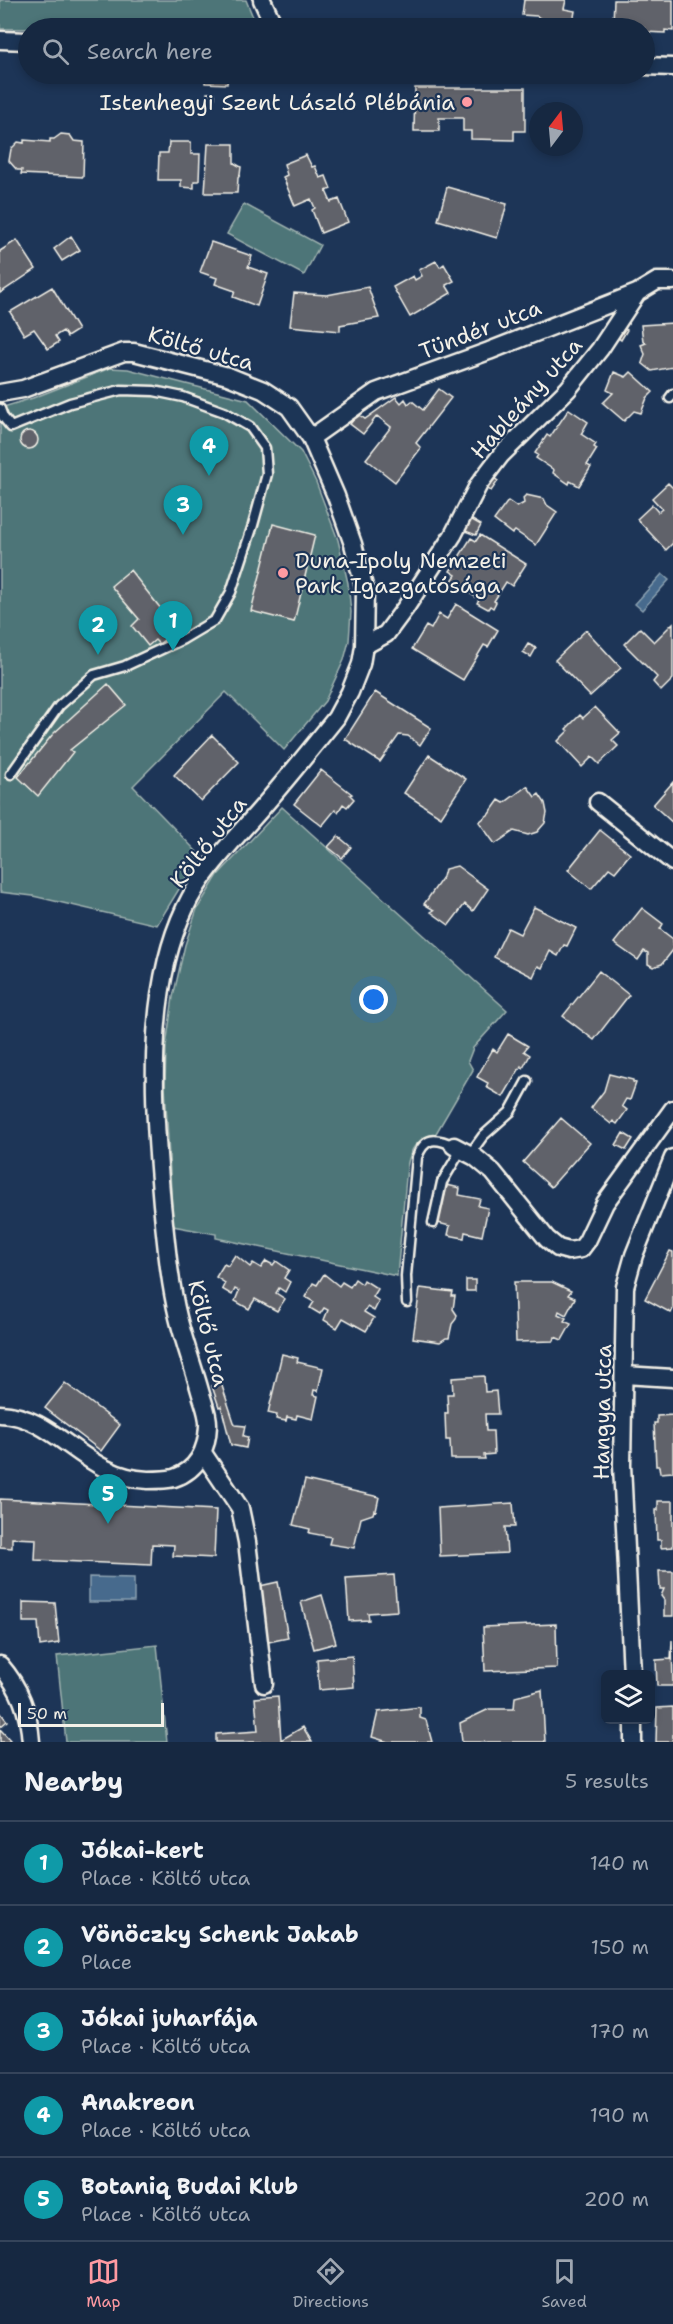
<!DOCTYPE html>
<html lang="en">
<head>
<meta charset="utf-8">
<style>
  body { margin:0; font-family:"Shantell Sans",sans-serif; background:#1f3048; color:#f1f3f6 }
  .controls { position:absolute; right:18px; bottom:18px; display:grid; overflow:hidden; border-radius:9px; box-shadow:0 3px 9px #0003 }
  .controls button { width:54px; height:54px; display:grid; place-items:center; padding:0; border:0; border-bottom:2px solid #35445a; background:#162841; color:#f1f3f6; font:30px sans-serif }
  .compass { position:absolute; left:529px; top:102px; width:54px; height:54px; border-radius:50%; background:#162841; box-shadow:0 3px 9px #0003; rotate:16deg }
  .scale { position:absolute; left:18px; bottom:15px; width:146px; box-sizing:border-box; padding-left:6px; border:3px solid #f4f1e8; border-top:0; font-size:16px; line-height:21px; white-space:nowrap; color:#f4f1e8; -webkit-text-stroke:4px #1d3557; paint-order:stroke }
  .you { position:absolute; left:374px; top:1000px; width:21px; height:21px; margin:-15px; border:4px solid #fff; border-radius:50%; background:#1a73e8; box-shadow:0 0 0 9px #1a73e833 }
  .badge { display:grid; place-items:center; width:39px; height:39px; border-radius:50%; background:#ff9aa2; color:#fff; font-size:20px; font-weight:700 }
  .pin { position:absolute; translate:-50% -50px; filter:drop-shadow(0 2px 3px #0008) }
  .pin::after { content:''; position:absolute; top:32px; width:21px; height:18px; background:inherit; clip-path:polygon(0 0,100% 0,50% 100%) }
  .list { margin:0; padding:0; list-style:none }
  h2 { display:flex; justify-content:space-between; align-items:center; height:78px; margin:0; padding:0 24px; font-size:26px }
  h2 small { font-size:20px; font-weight:400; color:#9ea6b1 }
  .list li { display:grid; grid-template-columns:39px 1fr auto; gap:18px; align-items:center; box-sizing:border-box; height:84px; padding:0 24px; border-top:2px solid #35445a }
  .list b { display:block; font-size:22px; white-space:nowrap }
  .list p { margin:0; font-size:20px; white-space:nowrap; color:#9ea6b1 }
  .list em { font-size:20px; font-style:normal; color:#9ea6b1 }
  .icon { flex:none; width:33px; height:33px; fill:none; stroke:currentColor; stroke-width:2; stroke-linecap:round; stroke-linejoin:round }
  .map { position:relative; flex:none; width:673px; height:1742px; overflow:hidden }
  .search { position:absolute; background:#162841; box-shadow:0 3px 9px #0003; left:18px; right:18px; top:18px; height:66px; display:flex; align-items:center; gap:15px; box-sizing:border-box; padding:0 21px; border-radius:33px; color:#9ea6b1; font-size:22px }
  .sheet { height:498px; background:#162841 }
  nav { display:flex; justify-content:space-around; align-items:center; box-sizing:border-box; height:84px; border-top:2px solid #35445a; background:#162841; font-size:16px; color:#9ea6b1 }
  nav a { display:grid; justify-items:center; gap:3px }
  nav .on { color:#ff9aa2 }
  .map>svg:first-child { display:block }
  .green { fill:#4d7578; stroke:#a0b3b0; stroke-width:1.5 }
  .water { fill:#466b8d; stroke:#8ca1b1; stroke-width:1.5 }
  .building { fill:#60626a; stroke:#f4f1e8; stroke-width:1.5 }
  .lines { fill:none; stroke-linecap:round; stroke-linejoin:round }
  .lane-casing { stroke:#f4f1e8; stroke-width:13 }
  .street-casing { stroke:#f4f1e8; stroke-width:21 }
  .lane { stroke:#1d3557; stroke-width:8 }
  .street { stroke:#1d3557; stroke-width:16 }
  .poi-dot { fill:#ff9aa2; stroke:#1d3557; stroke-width:2 }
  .labels { text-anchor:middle; stroke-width:4.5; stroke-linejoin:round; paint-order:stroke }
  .poi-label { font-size:22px; fill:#f4f1e8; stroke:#1d3557; text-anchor:end }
  .street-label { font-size:22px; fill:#f4f1e8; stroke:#1d3557 }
</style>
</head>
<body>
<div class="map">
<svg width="673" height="1742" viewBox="0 0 673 1742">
  <rect width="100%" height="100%" fill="#1d3557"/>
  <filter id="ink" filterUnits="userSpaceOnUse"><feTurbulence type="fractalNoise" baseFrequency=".0167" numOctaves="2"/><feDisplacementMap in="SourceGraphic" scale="12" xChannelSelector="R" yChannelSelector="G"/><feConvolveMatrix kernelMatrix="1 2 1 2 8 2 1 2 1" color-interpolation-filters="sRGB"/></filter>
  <g filter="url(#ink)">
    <path class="green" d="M0,0H246L257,27L0,29Z
      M244,204L320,245L304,275L227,234Z
      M110,368L128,369L248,400L301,452L316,482L338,540L348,583L351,612L349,641L344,660L325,701L284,750L226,692L133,786L200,855L157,925L33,896L0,892V408L33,398Z
      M282,807L507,1010L473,1048L468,1061L473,1070L435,1135C415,1141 411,1147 407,1167L397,1276L216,1238V1234L173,1226L165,1086L166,1046L173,997L185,945L197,909L218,875Z
      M157,1645L167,1742H66L57,1656Z"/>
    <path class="water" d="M662,574L669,580L642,610L635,604Z
      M89,1577L134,1578V1602H89Z"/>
    <path class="building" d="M524,0H566L564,9L575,11L572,28H539L541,19L537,16L522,15Z
      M614,0H673V31L665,30V33L644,32V28H628V24L613,23Z
      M205,74H228L227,84L205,83Z
      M415,88H525V131H514V140L471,139V131H463V118H439V131H414Z
      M207,93H215V98L207,97Z
      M61,134L70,135L74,141L84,142L83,177L21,174L22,170H17L9,161L11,149L18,142L24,143V140L50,142V139H54Z
      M169,142H191V154H200L199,181H194V188L181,187V180H158L159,153H168Z
      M208,144H234V163L241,167L240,175L238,178L237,193H205Z
      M306,155L312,167L315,166L320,178L326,176L331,189L326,191L331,202L339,199L348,222L321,233L312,210L315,208L311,199L295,206L283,177L287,175L284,164Z
      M447,187L507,204L497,238L438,220Z
      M71,236L80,250L62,261L54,249Z
      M17,240L36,269L0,293V251Z
      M211,242L252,256L248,267L268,274L257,306L233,297L235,291L215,284L217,278L200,272Z
      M436,261L440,267L444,264L454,281L446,285L451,293L410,317L393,287L413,276L415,280L422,276L419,270Z
      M52,287L78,330L67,337L63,331L55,336L59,342L48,349L34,329L24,335L10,312Z
      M368,287L379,318L340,325V331L290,326L294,293L327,295Z
      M673,323V367L652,371L642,363L645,354L641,345L646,343L643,341L641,325Z
      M621,326L627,330L621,340L615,335Z
      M614,372L626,377L631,372L653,392L647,398L641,413L634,411L624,421L603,403L613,393L607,390Z
      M439,389L451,398L416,443L421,448L395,482L366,459L391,427L377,416L363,434L350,424L358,414L365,419L396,397L401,403L405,399L408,404L412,401L423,410Z
      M569,409L588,422L581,434L596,444L594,447L597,449L587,465L591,467L579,486L570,481L569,484L553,473L554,470L536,458L538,455L535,453L547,435L550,437Z
      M20 440a9 9 0 1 1 18 0a9 9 0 1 1-18 0Z
      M491,476L498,481L491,491L484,486Z
      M668,483L673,488V543L666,550L637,519L652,505L658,512L662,509L652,498Z
      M526,495L544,499L547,505L557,512L536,545L515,531L512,534L494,520L508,501L517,507L524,503L523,498Z
      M467,517L481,525L476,535L460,529Z
      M273,524L315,535L294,622L251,611Z
      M480,535L526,564L512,586L506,582L494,601L496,602L493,608L490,606L488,609L477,603L479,599L451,582L456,575L450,571L471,538L476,541Z
      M130,570L177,629L159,644L155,640L148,646L132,626L139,619L111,586Z
      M456,604L498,630L488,647L484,645L463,680L412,649L426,626L431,629L439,614L447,619Z
      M673,623V679L661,691L653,682L657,677L624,644L640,628L654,642Z
      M586,630L621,668L590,696L555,660Z
      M528,644L536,648L531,657L523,652Z
      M108,684L126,705L70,750L73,752L38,796L18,777L53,734Z
      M375,692L431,728L420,745L408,736L399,735L380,762L345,739Z
      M595,707L620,733L612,740L618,746L599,764L592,757L582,767L558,741L568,731L566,729L580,715L583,718Z
      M212,735L239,762L201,801L174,775Z
      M429,755L466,779L441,817L404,793Z
      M321,770L352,794L350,795L354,799L347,807L343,804L338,812L335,810L322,826L294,804Z
      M673,782V823L653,805Z
      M527,786L535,797L539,794L545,803L547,813L545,823L537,832L528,835L514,831L495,844L479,822L489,814L499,800L504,803Z
      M600,830L630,854L615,872L609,868L591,889L568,870Z
      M338,836L351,847L342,858L328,847Z
      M457,866L488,889L473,911L465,904L449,925L431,912L434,910L424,904L443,877L445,869Z
      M534,907L576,928L567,946L564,945L558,956L550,951L542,968L538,966L533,977L494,957L508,928L520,934Z
      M642,908L663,924L660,929L673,939V950L662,964L653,967L648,964V953L644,951L638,960L614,943Z
      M599,971L629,995L594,1040L563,1016Z
      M508,1034L528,1046L524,1051L530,1055L523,1068L521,1066L503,1097L486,1087L488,1083L477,1077L493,1049L497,1052Z
      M609,1074L633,1080V1082L636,1083L630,1100L626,1099L622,1106L627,1110L617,1124L613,1121L611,1124L591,1108L604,1091Z
      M561,1118L590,1143L551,1187L523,1162Z
      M623,1133L633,1139L626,1150L616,1145Z
      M447,1185L460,1188L459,1195L480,1199L478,1206L488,1208L482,1236L465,1232L464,1238L448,1235L450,1226L438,1223Z
      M670,1251L673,1252V1309L671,1313L645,1299Z
      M235,1255L250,1267L253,1263L261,1268L266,1261L273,1265L276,1261L289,1270L284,1278L290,1282L285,1292L279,1288L276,1293L285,1299L277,1311L255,1299L249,1309L235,1301L239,1291L235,1289L232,1295L222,1289L225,1283L216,1277L224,1264L228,1266Z
      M324,1274L339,1286L342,1282L350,1287L355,1279L362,1284L364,1280L378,1289L373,1297L379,1301L374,1311L367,1307L364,1312L374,1318L366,1331L343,1318L337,1328L324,1320L328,1310L324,1308L320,1314L310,1308L314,1302L305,1297L313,1283L317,1285Z
      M466,1280H475V1291H466Z
      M514,1282H552L571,1291L568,1295L575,1298L566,1315L559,1311L558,1314L566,1318L564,1321L571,1324L562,1340L555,1337L554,1341L516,1342Z
      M420,1288L453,1292L452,1296H455L453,1309L457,1315L456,1319L452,1324L449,1338H446L440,1342L413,1338Z
      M282,1354L298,1358L297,1362L323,1368L318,1391L314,1390L313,1395L318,1396L313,1419L297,1415L296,1419L287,1417L286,1421L276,1419L277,1415L268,1413Z
      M484,1376L485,1392L496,1391L498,1414H485L486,1431H493L494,1454L484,1455L485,1459H451L450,1440H446L445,1413H448L447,1394H453L452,1378Z
      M65,1383L120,1425L101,1451L45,1408Z
      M221,1383L235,1425L245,1426L243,1436L248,1437L246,1448L231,1445L221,1406L219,1407L212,1386Z
      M673,1413V1472L660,1473L659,1466H656L654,1423H657V1416L673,1415Z
      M305,1480L379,1497L376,1511L374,1510L373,1514L361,1518L354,1548L329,1544L331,1537L309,1533L310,1529L293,1525Z
      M0,1499L216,1510L214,1558L173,1556L174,1545L152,1544L151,1565L35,1560L36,1539L12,1538V1548L0,1547Z
      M658,1501H673V1547L661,1548V1540H657L656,1510H658Z
      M513,1503L515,1527H505L507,1553L440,1556L438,1508Z
      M659,1571H673V1616H664V1600L661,1596L664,1589H660Z
      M394,1575L397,1611L368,1613L369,1620L349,1621L346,1578Z
      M278,1582L288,1638L268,1642L255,1587Z
      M322,1595L336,1643L314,1649L301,1602Z
      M23,1602L55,1603L59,1643L40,1646L38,1622H23Z
      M556,1624L557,1668L485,1671L483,1627Z
      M672,1640L673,1686H657L656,1660L671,1659Z
      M352,1656L354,1687L319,1690L317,1659Z
      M542,1690L545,1742H462L460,1723L489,1709H514L515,1697Z
      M278,1696L281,1740L303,1727L312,1742H216V1734L258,1731L255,1698Z
      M420,1707V1718L426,1720L432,1742H388L372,1737L378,1712Z
      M673,1707V1742H656L657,1708Z
      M0,1712L7,1721L0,1727Z
      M0,1729L10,1740L8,1742H0Z"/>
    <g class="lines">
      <g class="lane-casing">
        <path id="lane" d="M670,398L673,394
          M0,409L3,417L11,427L70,403L121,390L154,391L183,397L224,412L250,427L265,448L267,474L253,525L231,592L215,620L183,639L125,666L94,675L59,706L11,774
          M470,1154L483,1136L510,1112L527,1081
          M433,1223L442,1182L461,1150
          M407,1302L406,1276L417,1157C425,1137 435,1137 454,1146"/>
      </g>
      <g class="street-casing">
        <path id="street" d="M262,0L275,28
          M0,40L28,41
          M644,66L673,67
          M0,393L23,389L124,352H134L228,376L263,390L289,407L311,438L336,496L353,544L365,590L364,646L361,664L350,692L336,718C311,749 286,780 260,810C234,840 202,871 185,908C144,994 154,1111 162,1204C166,1241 169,1280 178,1317C184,1342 193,1366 200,1391C203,1402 209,1415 208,1426C207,1449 198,1470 174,1478C166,1480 156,1480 148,1480C85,1478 57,1416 0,1414
          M311,438L376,392L489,351L637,293L657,281H673
          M364,646L386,634L406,607L453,535L479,484L501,455L568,389L600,349L637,293
          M598,802L673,862
          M454,1146L475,1157L493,1172L547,1239L558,1248L569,1251L581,1249L587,1241L605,1203L673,1109
          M624,1375L673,1378
          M203,1453L240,1508L247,1542L264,1684
          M0,1665C20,1688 29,1712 31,1742
          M632,1674L622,1465L625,1287L634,1255L673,1158
          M633,1720V1742"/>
      </g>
      <use href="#lane" class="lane"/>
      <use href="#street" class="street"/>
    </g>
  </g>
  <g class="poi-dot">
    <circle cx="467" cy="102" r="6"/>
    <circle cx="283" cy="573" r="6"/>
  </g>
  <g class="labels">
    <g class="poi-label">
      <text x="455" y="110">Istenhegyi Szent László Plébánia</text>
      <text x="295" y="568" text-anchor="start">Duna-Ipoly Nemzeti<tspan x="295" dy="25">Park Igazgatósága</tspan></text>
    </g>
    <g class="street-label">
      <text transform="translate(480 329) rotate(-21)" y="8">Tündér utca</text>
      <text transform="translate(201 348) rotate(16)" y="8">Költő utca</text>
      <text transform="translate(526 398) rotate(-48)" y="8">Hableány utca</text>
      <text transform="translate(208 842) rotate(-52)" y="8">Költő utca</text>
      <text transform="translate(209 1333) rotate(76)" y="8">Költő utca</text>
      <text transform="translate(602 1412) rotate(-89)" y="8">Hangya utca</text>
    </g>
  </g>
</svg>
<div class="controls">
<button><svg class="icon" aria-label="layers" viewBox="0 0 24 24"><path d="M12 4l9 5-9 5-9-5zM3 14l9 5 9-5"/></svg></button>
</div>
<svg class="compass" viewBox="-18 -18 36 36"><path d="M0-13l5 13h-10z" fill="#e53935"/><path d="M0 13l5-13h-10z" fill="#9ea6b1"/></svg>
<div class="scale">50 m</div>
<div class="you"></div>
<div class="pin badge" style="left:173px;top:651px;background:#0f9aa8">1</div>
<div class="pin badge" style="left:98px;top:655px;background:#0f9aa8">2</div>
<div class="pin badge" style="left:183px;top:535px;background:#0f9aa8">3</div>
<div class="pin badge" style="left:209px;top:476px;background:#0f9aa8">4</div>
<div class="pin badge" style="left:108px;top:1524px;background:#0f9aa8">5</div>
<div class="search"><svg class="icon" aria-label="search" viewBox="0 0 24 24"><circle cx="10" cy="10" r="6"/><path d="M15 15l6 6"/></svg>Search here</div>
</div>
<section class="sheet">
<h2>Nearby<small>5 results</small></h2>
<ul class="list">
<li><span class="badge" style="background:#0f9aa8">1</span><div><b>Jókai-kert</b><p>Place · Költő utca</p></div><em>140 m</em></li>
<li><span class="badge" style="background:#0f9aa8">2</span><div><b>Vönöczky Schenk Jakab</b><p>Place</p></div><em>150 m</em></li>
<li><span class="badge" style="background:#0f9aa8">3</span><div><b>Jókai juharfája</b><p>Place · Költő utca</p></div><em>170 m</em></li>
<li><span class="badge" style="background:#0f9aa8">4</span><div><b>Anakreon</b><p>Place · Költő utca</p></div><em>190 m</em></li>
<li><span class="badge" style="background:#0f9aa8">5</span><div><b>Botaniq Budai Klub</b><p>Place · Költő utca</p></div><em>200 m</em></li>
</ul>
</section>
<nav>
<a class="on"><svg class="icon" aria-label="map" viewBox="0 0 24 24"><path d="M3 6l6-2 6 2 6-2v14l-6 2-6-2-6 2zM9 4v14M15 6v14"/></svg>Map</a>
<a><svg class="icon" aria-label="directions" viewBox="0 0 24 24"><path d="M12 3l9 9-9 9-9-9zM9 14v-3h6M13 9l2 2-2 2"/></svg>Directions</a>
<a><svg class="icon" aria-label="saved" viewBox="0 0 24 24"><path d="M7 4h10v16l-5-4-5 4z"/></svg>Saved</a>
</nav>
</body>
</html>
